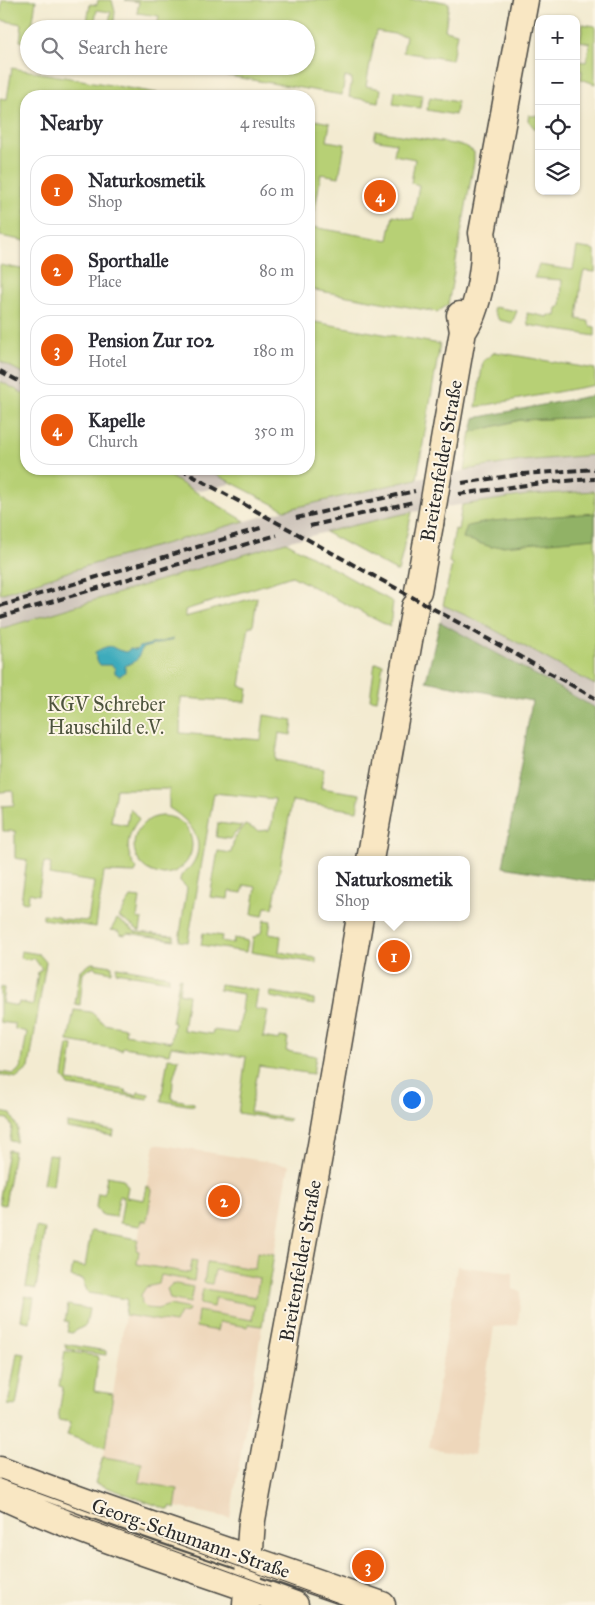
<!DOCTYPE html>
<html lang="en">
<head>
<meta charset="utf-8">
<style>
  body { margin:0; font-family:"IM FELL Great Primer",serif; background:#f7f7f7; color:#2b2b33 }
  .controls { position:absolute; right:15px; top:15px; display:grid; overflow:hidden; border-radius:10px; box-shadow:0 1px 4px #0004 }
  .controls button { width:45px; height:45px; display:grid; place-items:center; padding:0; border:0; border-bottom:1px solid #e1e1e2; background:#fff; color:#2b2b33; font:25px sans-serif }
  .you { position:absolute; left:411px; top:1099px; width:18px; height:18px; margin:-12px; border:4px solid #fff; border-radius:50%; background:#1a73e8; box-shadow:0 0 0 8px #1a73e833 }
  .badge { display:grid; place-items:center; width:32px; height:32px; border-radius:50%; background:#ea580c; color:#fff; font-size:16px; font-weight:700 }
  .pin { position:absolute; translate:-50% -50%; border:2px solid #fff; box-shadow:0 1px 5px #0006 }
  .popup { position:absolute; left:318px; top:856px; width:152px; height:65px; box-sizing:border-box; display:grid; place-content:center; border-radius:10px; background:#fff; filter:drop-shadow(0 1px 4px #0005); font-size:16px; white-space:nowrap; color:#7c7c81 }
  .popup b { font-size:19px; color:#2b2b33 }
  .popup::after { content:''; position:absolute; left:50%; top:100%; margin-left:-10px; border:10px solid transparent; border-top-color:#fff }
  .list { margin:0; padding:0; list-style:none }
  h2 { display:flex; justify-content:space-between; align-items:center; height:65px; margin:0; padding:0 20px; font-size:21px }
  h2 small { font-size:16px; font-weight:400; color:#7c7c81 }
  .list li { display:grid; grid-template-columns:32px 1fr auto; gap:15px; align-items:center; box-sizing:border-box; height:70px; margin:0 10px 10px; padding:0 10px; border:1px solid #e1e1e2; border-radius:20px }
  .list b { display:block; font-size:19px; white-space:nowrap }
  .list p { margin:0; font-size:16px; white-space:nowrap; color:#7c7c81 }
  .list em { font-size:16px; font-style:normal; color:#7c7c81 }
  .icon { flex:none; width:28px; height:28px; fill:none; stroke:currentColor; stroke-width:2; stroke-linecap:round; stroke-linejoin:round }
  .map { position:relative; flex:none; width:595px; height:1605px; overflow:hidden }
  .search { position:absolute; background:#fff; box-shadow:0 1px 4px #0004; left:20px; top:20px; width:295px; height:55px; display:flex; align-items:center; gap:12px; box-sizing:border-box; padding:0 18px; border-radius:28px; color:#7c7c81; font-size:19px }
  .panel { position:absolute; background:#fff; box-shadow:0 1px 4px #0004; left:20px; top:90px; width:295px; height:385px; border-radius:20px }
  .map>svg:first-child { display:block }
  .built { fill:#eed7bb }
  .industrial { fill:#ccc2b9 }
  .green { fill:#b7d075; stroke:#717e50 }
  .forest { fill:#91b266; stroke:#5e6e48 }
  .water { fill:#3dabbc; stroke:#346b74 }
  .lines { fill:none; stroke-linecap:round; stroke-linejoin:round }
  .secondary-casing { stroke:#494844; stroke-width:29 }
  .secondary { stroke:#f9e7c3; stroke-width:26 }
  .tram { stroke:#2b2b2b; stroke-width:1 }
  .rail { stroke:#2b2b2b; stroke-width:4; stroke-dasharray:8 4; stroke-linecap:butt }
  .secondary-bridge-casing { stroke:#494844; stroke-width:29; stroke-linecap:butt }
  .secondary-bridge { stroke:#f9e7c3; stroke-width:26 }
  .labels { text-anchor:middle; stroke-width:4; stroke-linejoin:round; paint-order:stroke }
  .street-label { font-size:20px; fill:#2b2b2b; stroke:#fcf5e5 }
  .park-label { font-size:20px; fill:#4e543e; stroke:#fcf5e5 }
</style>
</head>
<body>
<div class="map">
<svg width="595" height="1605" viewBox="0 0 595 1605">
  <rect width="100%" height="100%" fill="#fcf5e5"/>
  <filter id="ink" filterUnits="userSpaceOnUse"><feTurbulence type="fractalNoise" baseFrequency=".02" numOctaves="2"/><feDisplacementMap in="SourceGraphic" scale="10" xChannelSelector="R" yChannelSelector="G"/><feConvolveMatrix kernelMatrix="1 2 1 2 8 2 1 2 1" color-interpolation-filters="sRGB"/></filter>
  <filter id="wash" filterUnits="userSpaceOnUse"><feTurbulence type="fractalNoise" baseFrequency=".0096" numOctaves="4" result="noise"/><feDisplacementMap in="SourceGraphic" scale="20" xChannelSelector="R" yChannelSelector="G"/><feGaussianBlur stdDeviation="1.12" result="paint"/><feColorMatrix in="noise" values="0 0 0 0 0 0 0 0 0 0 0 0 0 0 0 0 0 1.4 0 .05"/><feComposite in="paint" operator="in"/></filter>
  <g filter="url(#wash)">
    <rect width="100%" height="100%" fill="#f3ebd1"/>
    <path class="built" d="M155,1144L289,1165L230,1518L171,1506L169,1510L95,1483L105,1448L125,1315Z
      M457,1266L513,1273V1289L521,1292L518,1325L494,1327L474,1455L429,1448Z"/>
    <path class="industrial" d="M0,355L26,369V400L0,385Z
      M595,455V491L528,495L412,512L367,522L286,542L0,629V594L83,567L285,510L417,479L521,461Z
      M149,469H214L228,476L230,484L201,491L184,488Z
      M443,605L478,621L595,685V708L440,622Z"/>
    <path class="green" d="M2,0H36L32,27L41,29H29V43L20,41L22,24L0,20Z
      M98,0H112L115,12L113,29H108L111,12L97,10L93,29H86L90,4L97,5Z
      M125,0H433L449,3L445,30L457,33L452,60L403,52L406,36L376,31L366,86L381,89L379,102L349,97L352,78L345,77L342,95L170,66H306V29H157L159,16L137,13L139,2Z
      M583,24L595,26V84L581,79L582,71L576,70L577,61L586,62L590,43L580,41Z
      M12,68L174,96H26V241L0,236V98L7,99Z
      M395,91L422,95L420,108L393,104Z
      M430,97L457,102L455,115L427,110Z
      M529,114L531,116L539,115V129L534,128L528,120Z
      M309,119L330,123L327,141L345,144L339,177L321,174L312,227L388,240L393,215L413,219L419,185L411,183L415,159L394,155L396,143L374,139L376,131L465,146L474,152V162L448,305L437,312L309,289Z
      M577,247L595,250V272L584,271L581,282L577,319L588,321L590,326L595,327V336L528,325L527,313L548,317L549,315L556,316L557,308L561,306L562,280L534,278L539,265L573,270Z
      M0,265L26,270V375L0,361Z
      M494,307L517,311L512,323L499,320L493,311Z
      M309,321L440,344L417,479L285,510L205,469H309Z
      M495,352L595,369V385L476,407L483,361Z
      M0,381L26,395V469H157L245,521L83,567L0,594Z
      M595,417V455L521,461L465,470L471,432L520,420Z
      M595,491V685L478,621L443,605L452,564L449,562L455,529L458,530L462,505L528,495Z
      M412,512L398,572L325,532Z
      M286,542L393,602L390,627L292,576L185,610V617L257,597L253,626H249L240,686L248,688L246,702L181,698L180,733L261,740L264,715L293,720L291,735L279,733L275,760L324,769L321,788L360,794L357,811L292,801L273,908L265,907L263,916L252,914L256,887L244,885L242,893L229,891L228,899L210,897L218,851L231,853L234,839L245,825L259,831L269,830L272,823L275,799L214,793L188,942L179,941L187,888L180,881C180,873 186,872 191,866C209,842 189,820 169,808V789H116L111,822L127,825L130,808L139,819C126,835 124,853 137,869L135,873L104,872L96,927L43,919V914L58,916L60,919L88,921L94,882L49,875L51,864L44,862L38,895L29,893L28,902L21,901L27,860L15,858V831H3L2,806L14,805L13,791L0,792V629Z
      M375,663L383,664L377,700L370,699Z
      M134 845a29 29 0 1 1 58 0a29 29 0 1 1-58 0Z
      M218,823L242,826L230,839L216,837Z
      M131,897L140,898L137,918L142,919L140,931L119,917Z
      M117,919L136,932L174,936V940L128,933L125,935L120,934L118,931L111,930Z
      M264,920L271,921L269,934L281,936L279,952L316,958V963L251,952L253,938L261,933Z
      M203,933L222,936L221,941L233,943L234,938L248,941L246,952L201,945Z
      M21,951L39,954L46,962L29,1068L17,1078L0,1075V1072L14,1074L21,1068L27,1032L15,1029V1024L0,1022V987L4,988L2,1003L18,1006L19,1002L33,1005L38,972L42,969L34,958L30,960L20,958Z
      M92,963L112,966V972L96,969L94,966L83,973L80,1005L75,1004L80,970Z
      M117,967L169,976V981L116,972Z
      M179,978H181L179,993L188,995L183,1030L212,1034L213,1030L237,1033L243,1010H241L243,994L219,990L220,984L258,990L255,1009L268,1011L263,1037L279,1040L280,1037L288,1038L286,1051L316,1056L313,1074L259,1066L250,1112L290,1119L288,1121L238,1113L246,1057L171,1046L169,1054L123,1047L122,1050L68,1041L74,1010L91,1012L104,1024L126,1028L125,1034L171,1042L174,1023H172Z
      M271,992L314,999V1005L270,997Z
      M68,1045L73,1046L68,1081L126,1090L125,1093L137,1095L138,1092L149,1094L148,1099L69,1086L63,1077Z
      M168,1058L179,1059L173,1079L172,1099L194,1103V1106L161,1101Z
      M0,1112L11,1114L18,1129L16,1142L10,1141L12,1127L8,1119L0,1118Z
      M67,1123L114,1131L113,1136L67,1128Z
      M8,1150L14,1151L5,1205L0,1204V1198Z
      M48,1154L57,1155L53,1186L43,1184Z
      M107,1176L123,1179L128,1187L126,1197L144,1200L147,1186L152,1190L147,1221H141L140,1226L120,1223L124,1197L119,1196L116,1217L102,1215L96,1207L98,1193L104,1194Z
      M36,1227L45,1229L36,1289L26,1287Z
      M91,1231L138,1239L136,1250L139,1251L137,1264L190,1273L192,1260L197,1261L194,1281L161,1275L159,1284L146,1287L141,1295L142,1304L146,1308L157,1309L170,1305L189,1309L188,1312L180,1313L175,1323L125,1315L127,1299L88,1293L82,1279L71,1277L73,1265L85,1267Z
      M257,1252L274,1255L262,1326L248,1324V1327L219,1322L217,1331L196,1327L198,1311L252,1320L254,1305L215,1298L213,1307L200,1304L203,1289L256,1297L259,1278L215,1270L212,1284L204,1283L207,1262L255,1269Z
      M176,1284L193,1287L190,1303L170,1299L167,1289L171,1285Z
      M25,1296L34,1298L30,1322L21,1320Z
      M68,1305L89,1309L86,1325L72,1333L67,1332L69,1322L65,1321Z
      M65,1344L106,1351V1355L66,1349Z
      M65,1351L97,1356L98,1359L94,1391L113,1394L105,1448L67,1435L71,1422L58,1420L63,1387L59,1386Z
      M17,1353L25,1354L16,1406L8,1405Z
      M103,1457L142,1463L139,1482L178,1489L175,1509L171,1506L169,1510L95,1483Z"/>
    <path class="forest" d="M595,395V417L520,420L472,432L475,418Z
      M595,513V538L491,547L463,538L467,526L493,521Z
      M440,622L595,708V882L503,867L532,701L426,681Z"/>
    <path class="water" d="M174,639L143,648C134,662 142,658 125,666V672L120,676L115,673V668L111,665H100L96,659L95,652C116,641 108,649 126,652L130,649L136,650L139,647Z"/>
  </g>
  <g filter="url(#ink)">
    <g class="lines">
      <g class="secondary-casing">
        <path id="secondary" d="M463,331C478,312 488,257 482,233L525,0
          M441,458L463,331L460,315
          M418,591L430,524
          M370,860L415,607
          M0,1470C126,1519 255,1559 382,1605
          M0,1495C95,1540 196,1568 295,1605
          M246,1605L252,1520L321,1145L360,917"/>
      </g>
      <use href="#secondary" class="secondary"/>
      <path class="tram" d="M0,1479L344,1605
        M70,1513L270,1586"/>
      <path class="rail" d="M0,371L26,385
        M180,469L595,698
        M462,483L523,474L595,469
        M459,494L549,482L595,479
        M296,518L415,491
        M310,526L413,502
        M0,606L264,527
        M0,617L277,535"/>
      <g class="secondary-bridge-casing">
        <path id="secondary-bridge" d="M430,524L441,458"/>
      </g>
      <use href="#secondary-bridge" class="secondary-bridge"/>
    </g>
  </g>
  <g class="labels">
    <g class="street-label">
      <text transform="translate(441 461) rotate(-80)" y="7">Breitenfelder Straße</text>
      <text transform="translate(300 1261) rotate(-80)" y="7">Breitenfelder Straße</text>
      <text transform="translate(191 1538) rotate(19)" y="7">Georg-Schumann-Straße</text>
    </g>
    <g class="park-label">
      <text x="106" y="711">KGV Schreber<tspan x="106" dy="23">Hauschild e.V.</tspan></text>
    </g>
  </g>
</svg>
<div class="controls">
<button>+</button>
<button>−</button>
<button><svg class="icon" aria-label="locate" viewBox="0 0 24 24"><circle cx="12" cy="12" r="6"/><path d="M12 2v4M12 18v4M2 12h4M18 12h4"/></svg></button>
<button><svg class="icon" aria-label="layers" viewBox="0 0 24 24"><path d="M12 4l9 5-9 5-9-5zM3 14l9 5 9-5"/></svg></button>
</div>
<div class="you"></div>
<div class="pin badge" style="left:394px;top:956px">1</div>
<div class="popup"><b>Naturkosmetik</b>Shop</div>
<div class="pin badge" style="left:224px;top:1201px">2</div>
<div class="pin badge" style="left:368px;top:1566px">3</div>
<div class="pin badge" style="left:380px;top:196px">4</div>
<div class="search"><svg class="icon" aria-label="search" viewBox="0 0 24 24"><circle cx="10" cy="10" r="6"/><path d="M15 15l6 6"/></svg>Search here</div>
<section class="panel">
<h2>Nearby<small>4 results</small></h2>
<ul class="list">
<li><span class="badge">1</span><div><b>Naturkosmetik</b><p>Shop</p></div><em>60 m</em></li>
<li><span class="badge">2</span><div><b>Sporthalle</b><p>Place</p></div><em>80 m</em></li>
<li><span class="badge">3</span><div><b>Pension Zur 102</b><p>Hotel</p></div><em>180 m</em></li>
<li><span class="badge">4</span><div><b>Kapelle</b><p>Church</p></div><em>350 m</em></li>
</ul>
</section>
</div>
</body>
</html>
